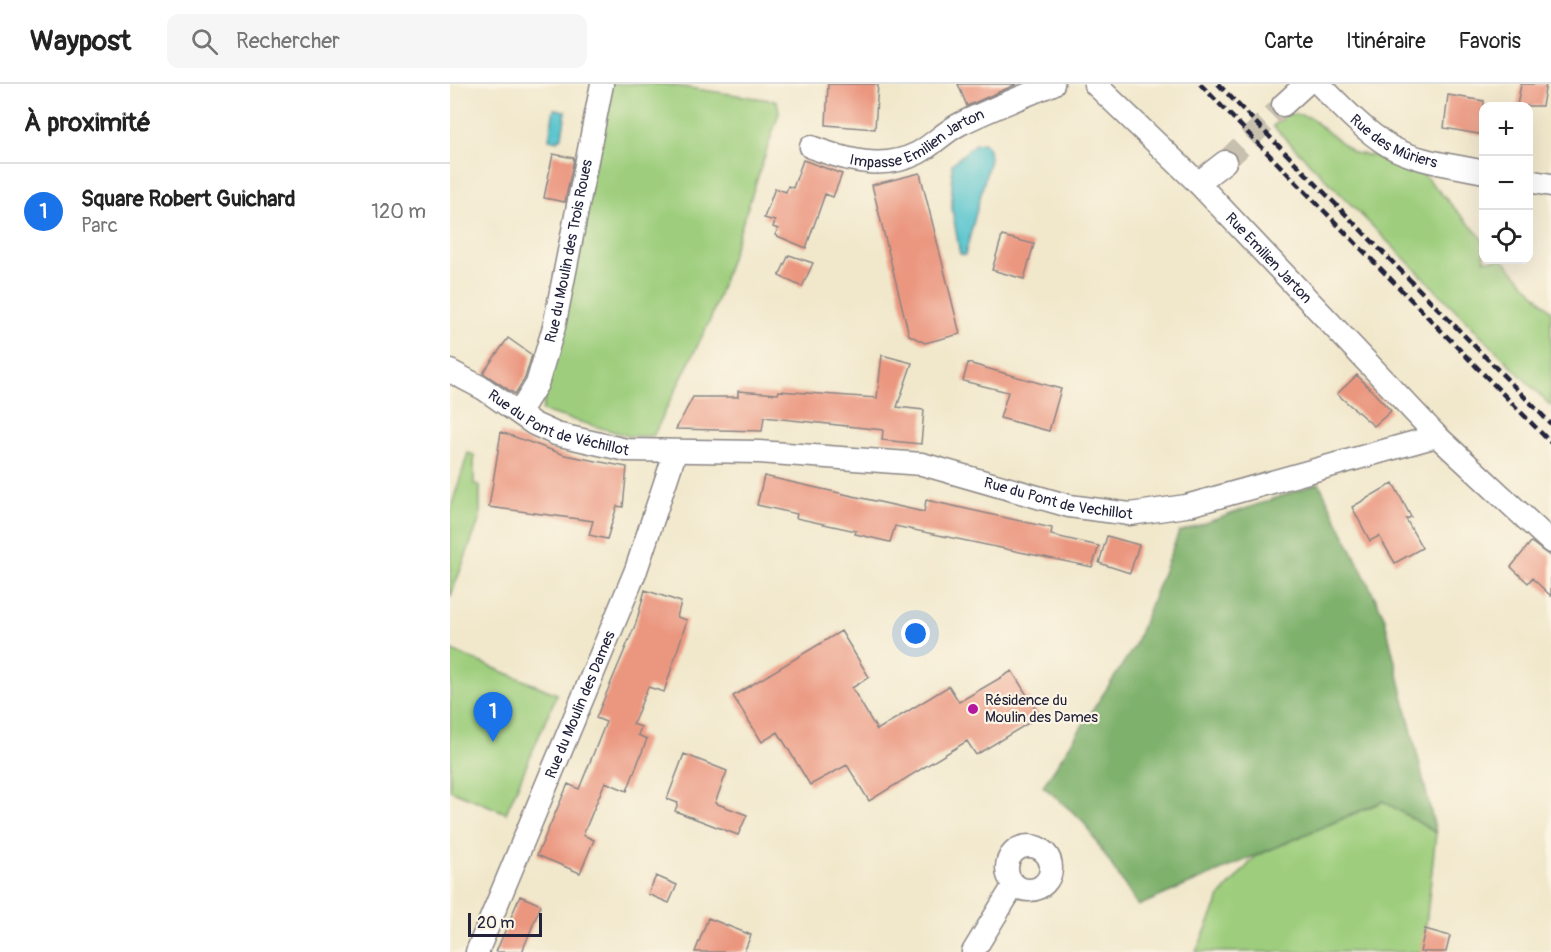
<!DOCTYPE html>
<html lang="fr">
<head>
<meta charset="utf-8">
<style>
  body { margin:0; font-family:Pangolin,sans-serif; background:#f6f6f6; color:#222 }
  .controls { position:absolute; right:18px; top:18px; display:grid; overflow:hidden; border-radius:12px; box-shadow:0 6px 24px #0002 }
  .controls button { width:54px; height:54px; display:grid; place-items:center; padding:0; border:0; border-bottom:2px solid #e0e0e0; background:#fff; color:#222; font:30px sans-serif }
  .scale { position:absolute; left:18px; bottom:15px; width:74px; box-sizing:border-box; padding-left:6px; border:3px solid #22223b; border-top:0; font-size:16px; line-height:21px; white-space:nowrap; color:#22223b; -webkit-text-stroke:4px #fcf5e5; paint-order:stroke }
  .you { position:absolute; left:466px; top:550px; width:21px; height:21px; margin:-15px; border:4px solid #fff; border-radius:50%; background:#1a73e8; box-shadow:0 0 0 9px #1a73e833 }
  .badge { display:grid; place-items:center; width:39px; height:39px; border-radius:50%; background:#1a73e8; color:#fff; font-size:20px; font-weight:700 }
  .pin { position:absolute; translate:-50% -50px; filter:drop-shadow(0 2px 3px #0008) }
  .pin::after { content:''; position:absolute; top:32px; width:21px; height:18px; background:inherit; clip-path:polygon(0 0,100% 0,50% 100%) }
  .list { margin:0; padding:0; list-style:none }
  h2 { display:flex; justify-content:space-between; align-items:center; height:78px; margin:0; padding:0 24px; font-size:26px }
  h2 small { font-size:20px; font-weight:400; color:#767676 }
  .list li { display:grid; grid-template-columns:39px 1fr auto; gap:18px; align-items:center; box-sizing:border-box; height:96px; padding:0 24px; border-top:2px solid #e0e0e0 }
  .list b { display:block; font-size:22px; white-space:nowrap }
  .list p { margin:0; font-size:20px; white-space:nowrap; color:#767676 }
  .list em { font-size:20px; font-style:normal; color:#767676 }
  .icon { flex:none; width:33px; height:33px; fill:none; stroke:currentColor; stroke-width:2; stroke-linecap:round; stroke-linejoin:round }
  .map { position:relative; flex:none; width:1101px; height:868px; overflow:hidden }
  header { display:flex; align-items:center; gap:36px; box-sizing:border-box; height:84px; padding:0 30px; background:#fff; border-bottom:2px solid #e0e0e0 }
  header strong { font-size:28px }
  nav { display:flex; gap:33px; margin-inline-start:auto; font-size:21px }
  .search { width:420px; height:54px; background:#f6f6f6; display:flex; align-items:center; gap:15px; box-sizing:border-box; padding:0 21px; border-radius:12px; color:#767676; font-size:22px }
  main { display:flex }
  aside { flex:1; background:#fff }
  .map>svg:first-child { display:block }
  .green { fill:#9ece7d; stroke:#60785c; stroke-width:1.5 }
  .forest { fill:#7eb16c; stroke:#506a54; stroke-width:1.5 }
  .water { fill:#58c5ce; stroke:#3d7484; stroke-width:1.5 }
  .building { fill:#eb9780 }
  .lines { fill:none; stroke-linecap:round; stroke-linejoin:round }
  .minor-tunnel { stroke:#c8c0af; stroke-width:22; stroke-dasharray:22 11; stroke-linecap:butt }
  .minor-casing { stroke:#8a8584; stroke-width:25 }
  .minor { stroke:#fff; stroke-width:22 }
  .rail { stroke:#22223b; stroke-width:4.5; stroke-dasharray:9 4.5; stroke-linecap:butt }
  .poi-dot { fill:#b5179e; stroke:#fcf5e5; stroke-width:2 }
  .labels { text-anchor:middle; stroke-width:4.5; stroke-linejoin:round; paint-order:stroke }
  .street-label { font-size:15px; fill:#22223b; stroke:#fcf5e5 }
  .poi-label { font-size:15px; fill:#22223b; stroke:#fcf5e5; text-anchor:start }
</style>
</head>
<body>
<header>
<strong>Waypost</strong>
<div class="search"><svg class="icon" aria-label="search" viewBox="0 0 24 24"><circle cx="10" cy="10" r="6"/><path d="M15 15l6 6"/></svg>Rechercher</div>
<nav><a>Carte</a><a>Itinéraire</a><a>Favoris</a></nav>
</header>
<main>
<aside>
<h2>À proximité<small></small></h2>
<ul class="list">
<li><span class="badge">1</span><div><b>Square Robert Guichard</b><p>Parc</p></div><em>120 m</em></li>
</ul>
</aside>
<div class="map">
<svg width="1101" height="868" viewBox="0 0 1101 868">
  <rect width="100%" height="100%" fill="#fcf5e5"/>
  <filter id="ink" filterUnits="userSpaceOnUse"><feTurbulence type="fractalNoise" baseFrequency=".0167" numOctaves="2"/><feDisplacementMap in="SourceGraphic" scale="12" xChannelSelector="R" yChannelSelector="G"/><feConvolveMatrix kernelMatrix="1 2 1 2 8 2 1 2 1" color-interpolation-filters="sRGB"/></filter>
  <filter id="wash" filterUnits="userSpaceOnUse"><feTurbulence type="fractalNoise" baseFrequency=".008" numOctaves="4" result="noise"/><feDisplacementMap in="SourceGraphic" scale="24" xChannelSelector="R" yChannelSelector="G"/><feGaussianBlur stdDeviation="1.35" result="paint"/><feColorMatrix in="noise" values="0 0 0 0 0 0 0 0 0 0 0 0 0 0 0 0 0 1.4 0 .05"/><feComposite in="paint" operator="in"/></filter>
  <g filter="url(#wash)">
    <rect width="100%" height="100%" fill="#f1e8cc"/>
    <path class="green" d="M162,0H212L327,17L329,29L261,234L203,352H179L92,327Z
      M846,30L859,33L904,69L961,77L1033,155L1034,176H1053L1101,227V322L823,42L836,31Z
      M18,369L24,371V400L30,402V434L0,514V427Z
      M0,566L107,610L56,729L0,706Z
      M934,717L986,749L973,868H746L771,811L806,772Z"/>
    <path class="forest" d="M869,399L934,532L986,749L933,717L688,822L633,737L593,702L684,563L729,448Z"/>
    <path class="water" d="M104,25L116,27L112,52L107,57L99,55Z
      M534,59L539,65L540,75L515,171L510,170L502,125V80L525,60Z"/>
    <g id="blocks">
      <path class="building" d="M378,0H428L425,45L376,41Z
        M508,0H567L517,22Z
        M1071,0H1096L1092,22H1067Z
        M998,11L1034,17V51L994,44Z
        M103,70L124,74L115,118L94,114Z
        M353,76L392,90L383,113L375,110L356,164L325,151L328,145L323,143L325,137L314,134L325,104L336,108L338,102L343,104Z
        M470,89L510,250L475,259L459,251L422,101Z
        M552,152L584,160L574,195L542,186Z
        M339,171L363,179L352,203L329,192Z
        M58,254L82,271L75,294L65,310L33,289Z
        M432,271L462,279L447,323L474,326L471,360L432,356L433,346L314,333L312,347L226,345L243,313H288V307L328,310L329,307L427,314Z
        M518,279L611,305L599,347L550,334L558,308L513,297Z
        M907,291L941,327L924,342L887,310Z
        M51,348L115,371L177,383L173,423L167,422L157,455L139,451L143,437L39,423Z
        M314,392L474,428L476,416L602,444L601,451L649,462L642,483L445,442L440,458L405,450L406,447L346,434L347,430L307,421Z
        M943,399L961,433L956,435L972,464L945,479L929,452L920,457L902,423Z
        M657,452L689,461L680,489L649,479Z
        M1081,458L1101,473V512L1082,494L1078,499L1061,483Z
        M195,506L231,518L227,533L237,536L214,608L198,603L183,640L191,643L188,651L197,655L177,707L155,698L133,751L144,756L130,789L87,771L118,700L129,705L142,673L156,638L146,634L186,539Z
        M391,547L419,593L402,604L427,646L499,602L509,618L562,587L590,632L526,671L517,657L419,717L397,681L360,701L328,648L312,658L283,612Z
        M234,670L277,687L265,719L297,731L288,751L225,727L228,719L217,715Z
        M206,792L227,801L219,819L198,810Z
        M70,812L91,821L72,868H46Z
        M258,834L301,851L294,868H245Z
        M975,845L1000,852L996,868H970Z"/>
    </g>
  </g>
  <g filter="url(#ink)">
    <use href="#blocks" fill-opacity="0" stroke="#8a8584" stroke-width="1.5"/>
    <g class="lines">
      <path class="minor-tunnel" d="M775,78L833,21"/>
      <g class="minor-casing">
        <g id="minor">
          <path id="s1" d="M645,0L748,99L987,352L1101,458"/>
          <path id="s2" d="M869,0C891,22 913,46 939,62C967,78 1003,81 1034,88"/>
          <path d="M833,21L856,0"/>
          <path id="s3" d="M361,63C396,76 433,87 468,69C483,61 494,48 510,40C540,25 572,13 603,0"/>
          <path d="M1078,97L1101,101"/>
          <path d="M748,99L775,78"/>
          <path id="s4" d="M0,287L34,305L84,340L106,350L176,366L309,368L472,380L619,422L680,430L736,422L987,352"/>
          <path id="s5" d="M69,329L87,300L104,243L152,0"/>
          <circle cx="579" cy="784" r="22"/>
          <path id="s6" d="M27,868L186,486L225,369"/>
          <path d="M523,868L564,801"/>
        </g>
      </g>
      <use href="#minor" class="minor"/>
      <path class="rail" d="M750,0L1101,359
        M768,0L1101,340"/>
    </g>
  </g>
  <circle class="poi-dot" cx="523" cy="625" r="6"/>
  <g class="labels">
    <g class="street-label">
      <text dy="5" stroke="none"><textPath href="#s3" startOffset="114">Impasse Emilien Jarton</textPath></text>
      <text dy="5" stroke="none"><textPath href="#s2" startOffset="96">Rue des Mûriers</textPath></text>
      <text dy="5" stroke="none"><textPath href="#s5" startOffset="171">Rue du Moulin des Trois Roues</textPath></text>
      <text dy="5" stroke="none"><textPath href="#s1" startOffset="246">Rue Emilien Jarton</textPath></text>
      <text dy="5" stroke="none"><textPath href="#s4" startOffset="122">Rue du Pont de Véchillot</textPath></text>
      <text dy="5" stroke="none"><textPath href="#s4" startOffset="633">Rue du Pont de Vechillot</textPath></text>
      <text dy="5" stroke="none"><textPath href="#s6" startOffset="268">Rue du Moulin des Dames</textPath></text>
    </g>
    <g class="poi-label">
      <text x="535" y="621">Résidence du<tspan x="535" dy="17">Moulin des Dames</tspan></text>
    </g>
  </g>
</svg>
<div class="controls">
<button>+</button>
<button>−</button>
<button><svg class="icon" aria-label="locate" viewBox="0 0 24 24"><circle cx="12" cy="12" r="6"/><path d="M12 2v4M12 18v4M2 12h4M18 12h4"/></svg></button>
</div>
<div class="scale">20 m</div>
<div class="you"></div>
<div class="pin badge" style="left:43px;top:658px">1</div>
</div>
</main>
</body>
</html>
